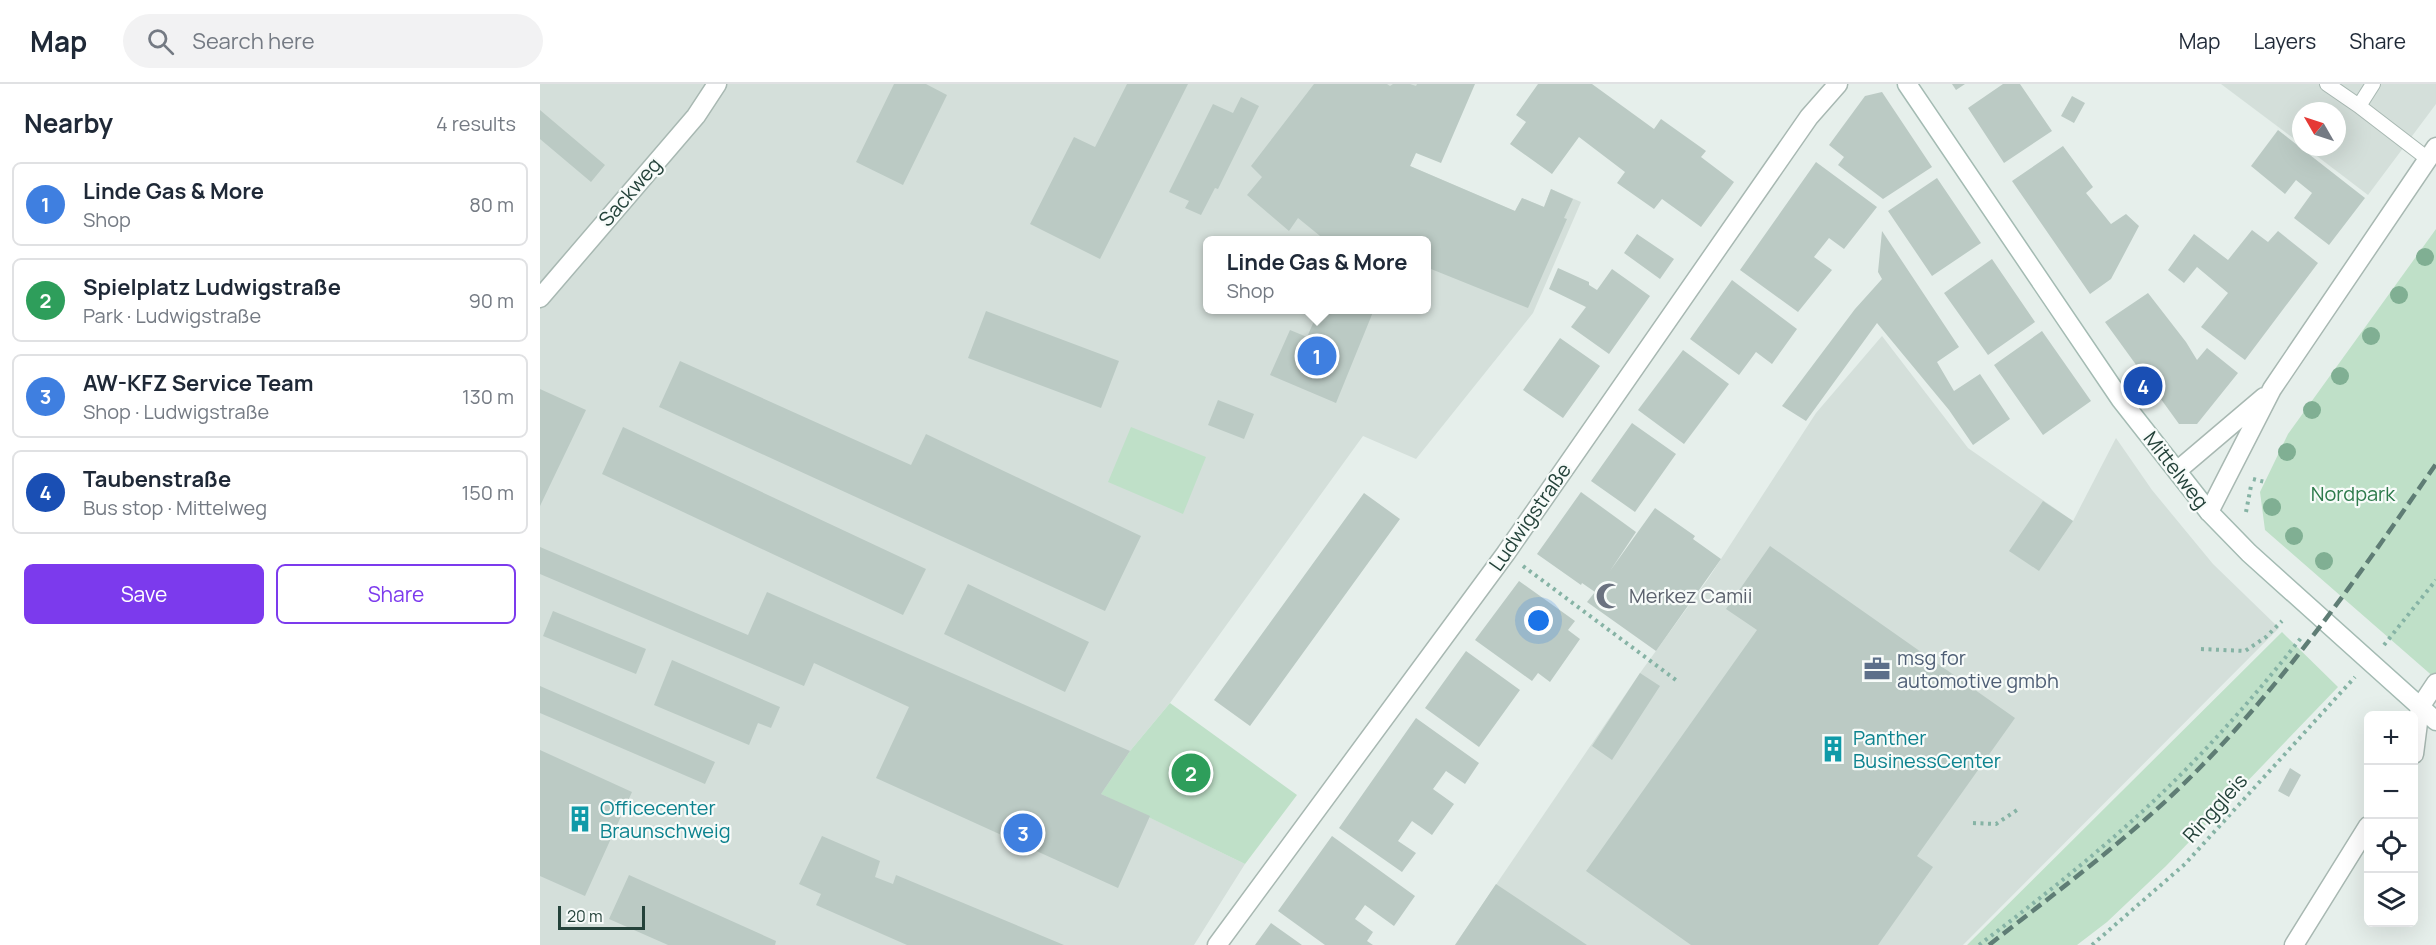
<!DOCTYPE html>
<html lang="en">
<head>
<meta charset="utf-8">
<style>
  body { margin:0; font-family:Manrope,sans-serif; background:#f2f2f3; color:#1f2937 }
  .controls { position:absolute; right:18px; bottom:18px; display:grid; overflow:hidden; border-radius:9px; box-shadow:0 6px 24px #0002 }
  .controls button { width:54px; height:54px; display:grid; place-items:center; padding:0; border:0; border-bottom:2px solid #e0e1e3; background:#fff; color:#1f2937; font:30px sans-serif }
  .compass { position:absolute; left:1752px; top:18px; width:54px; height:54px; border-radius:50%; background:#fff; box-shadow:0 6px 24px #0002; rotate:309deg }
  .scale { position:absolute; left:18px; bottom:15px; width:87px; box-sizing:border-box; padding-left:6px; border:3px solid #24423a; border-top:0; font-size:16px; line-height:21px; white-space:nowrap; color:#24423a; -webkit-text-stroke:4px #f7fbf9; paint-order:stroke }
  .you { position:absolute; left:999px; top:537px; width:21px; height:21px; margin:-15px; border:4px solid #fff; border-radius:50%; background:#1a73e8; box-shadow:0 0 0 9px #1a73e833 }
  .badge { display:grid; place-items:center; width:39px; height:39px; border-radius:50%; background:#7c3aed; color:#fff; font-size:20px; font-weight:700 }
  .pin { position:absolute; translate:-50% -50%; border:3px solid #fff; box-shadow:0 2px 6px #0006 }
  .popup { position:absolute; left:663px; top:152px; width:228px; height:78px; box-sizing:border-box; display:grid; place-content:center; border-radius:9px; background:#fff; filter:drop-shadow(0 2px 4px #0005); font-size:20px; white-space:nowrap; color:#747a83 }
  .popup b { font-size:22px; color:#1f2937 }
  .popup::after { content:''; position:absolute; left:50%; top:100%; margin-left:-12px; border:12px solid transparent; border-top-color:#fff }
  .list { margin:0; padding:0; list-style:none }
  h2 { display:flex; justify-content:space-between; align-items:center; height:78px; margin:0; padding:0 24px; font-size:26px }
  h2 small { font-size:20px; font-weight:400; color:#747a83 }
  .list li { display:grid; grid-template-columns:39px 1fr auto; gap:18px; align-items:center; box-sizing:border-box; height:84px; margin:0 12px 12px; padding:0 12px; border:2px solid #e0e1e3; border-radius:9px }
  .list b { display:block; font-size:22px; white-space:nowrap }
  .list p { margin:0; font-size:20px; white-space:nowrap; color:#747a83 }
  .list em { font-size:20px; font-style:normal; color:#747a83 }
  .actions { display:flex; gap:12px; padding:18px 24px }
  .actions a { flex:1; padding:14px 0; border:2px solid #7c3aed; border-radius:9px; text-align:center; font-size:21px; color:#7c3aed }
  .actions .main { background:#7c3aed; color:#fff }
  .icon { flex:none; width:33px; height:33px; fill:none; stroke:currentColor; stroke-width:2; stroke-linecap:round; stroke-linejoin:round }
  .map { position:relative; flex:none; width:1896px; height:861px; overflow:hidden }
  header { display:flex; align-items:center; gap:36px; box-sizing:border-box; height:84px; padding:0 30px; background:#fff; border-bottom:2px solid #e0e1e3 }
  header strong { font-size:28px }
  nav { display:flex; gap:33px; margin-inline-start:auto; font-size:21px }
  .search { width:420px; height:54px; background:#f2f2f3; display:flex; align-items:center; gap:15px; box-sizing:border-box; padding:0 21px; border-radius:33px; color:#747a83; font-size:22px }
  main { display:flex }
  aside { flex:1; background:#fff }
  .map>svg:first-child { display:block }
  .built { fill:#d4dfda; fill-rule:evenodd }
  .green { fill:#bfe0c8 }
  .building { fill:#bbcac4 }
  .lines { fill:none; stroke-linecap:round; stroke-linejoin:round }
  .lane-casing { stroke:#a8b8b2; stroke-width:16 }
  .street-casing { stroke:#a8b8b2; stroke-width:21 }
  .secondary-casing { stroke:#a4bbb3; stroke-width:21 }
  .path { stroke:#86b3a5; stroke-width:4; stroke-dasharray:3 4.5; stroke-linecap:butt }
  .lane { stroke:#fff; stroke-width:14 }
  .street { stroke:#fff; stroke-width:18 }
  .secondary { stroke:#fff; stroke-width:18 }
  .rail { stroke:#5f7d75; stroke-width:4.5; stroke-dasharray:12 6; stroke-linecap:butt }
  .tree { fill:#80af93 }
  .labels { text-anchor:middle; stroke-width:4.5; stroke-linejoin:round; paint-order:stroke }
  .street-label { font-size:20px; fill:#24423a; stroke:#f7fbf9 }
  .park-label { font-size:20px; fill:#2d7a4b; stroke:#f7fbf9 }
  .worship-label { font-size:20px; fill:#5b616d; stroke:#f7fbf9; text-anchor:start }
  .service-label { font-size:20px; fill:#4e5e75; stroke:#f7fbf9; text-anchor:start }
  .culture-label { font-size:20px; fill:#0d838f; stroke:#f7fbf9; text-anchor:start }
</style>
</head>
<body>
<header>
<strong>Map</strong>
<div class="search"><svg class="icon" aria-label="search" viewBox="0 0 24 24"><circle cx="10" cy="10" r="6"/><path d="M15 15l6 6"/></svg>Search here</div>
<nav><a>Map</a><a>Layers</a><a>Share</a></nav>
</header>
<main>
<aside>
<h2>Nearby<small>4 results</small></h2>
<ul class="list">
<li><span class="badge" style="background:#3f7fe0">1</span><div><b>Linde Gas &amp; More</b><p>Shop</p></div><em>80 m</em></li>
<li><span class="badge" style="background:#2e9e5b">2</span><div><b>Spielplatz Ludwigstraße</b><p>Park · Ludwigstraße</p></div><em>90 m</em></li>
<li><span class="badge" style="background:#3f7fe0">3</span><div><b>AW-KFZ Service Team</b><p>Shop · Ludwigstraße</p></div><em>130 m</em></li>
<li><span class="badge" style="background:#1a4fb4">4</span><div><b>Taubenstraße</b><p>Bus stop · Mittelweg</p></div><em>150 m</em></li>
</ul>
<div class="actions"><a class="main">Save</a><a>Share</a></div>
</aside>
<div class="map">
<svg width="1896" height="861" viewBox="0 0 1896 861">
  <rect width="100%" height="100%" fill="#e6efeb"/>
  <path class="built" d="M0,0H905L870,82L975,127L982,114L1004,123L1011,105L1041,118L993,229L876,375L823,352L630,619L590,667L562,710L705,780L654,861H0ZM668,156H886V226H668Z
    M1681,0H1896V20L1828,111L1765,63H1797V27H1761V60Z
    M1342,252L1428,364L1533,437L1576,354L1612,406L1673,480L1739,544L1423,861H915L1100,589L1168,495L1276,329Z"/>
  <path class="green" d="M1896,145V595L1725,446L1720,408L1748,350Z
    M591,343L666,373L643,430L568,398Z
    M1742,548L1798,603L1626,782L1567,838L1537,861H1427Z
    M630,619L757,711L705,780L561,710L590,667Z"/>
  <path class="building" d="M354,0H386L407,11L363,101L316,78Z
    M587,0H648L560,175L490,140L534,53L555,63Z
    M774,0H847L850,2L853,0H870L876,2L877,0H935L901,79L876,69L870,82L975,127L982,114L1004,123L1011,105L1033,115L1024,134L1027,135L988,224L886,183V156H785L758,134L749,147L707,111L722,93L711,82Z
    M998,0H1052L1114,45L1121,35L1166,67L1161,73L1194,98L1161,143L1122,115L1114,125L1077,99L1085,88L1039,53L1012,90L970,60L986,38L976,31Z
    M1412,0H1425L1416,6Z
    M1463,0H1480L1512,47L1464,79L1428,24Z
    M1342,8L1392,83L1343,115L1298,81L1304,73L1289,61L1325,12Z
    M1532,12L1545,19L1534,39L1521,32Z
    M701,13L719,22L678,105L675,104L661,131L645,124L649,117L629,108L673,20L693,29Z
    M0,26L65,81L51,98L0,55Z
    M1738,46L1825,114L1789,161L1754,134L1772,109L1756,96L1745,110L1711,82Z
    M1523,62L1553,103L1546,109L1571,140L1586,130L1599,142L1571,195L1550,210L1472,97Z
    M1276,78L1337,123L1304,165L1289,154L1274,173L1292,186L1258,228L1200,186Z
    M1397,94L1441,159L1392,192L1348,127Z
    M1712,146L1728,158L1738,147L1778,179L1705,276L1661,243L1688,209L1657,183L1644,199L1628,186L1654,150L1688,176Z
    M1342,147L1419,263L1397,278L1414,307L1440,290L1470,335L1433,361L1409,326L1337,239L1266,337L1242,322L1315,225L1342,195L1338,188Z
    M1097,150L1134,175L1120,195L1084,169Z
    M1452,175L1495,238L1448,271L1404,209Z
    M1018,184L1049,198V201L1057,206L1072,185L1110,212L1069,270L1031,243L1046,223L1009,205Z
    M1192,196L1257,245L1232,280L1216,268L1199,291L1150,255Z
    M1608,209L1646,258L1657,276L1667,264L1698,289L1657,340H1639L1565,238Z
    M779,226H827L833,228L796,319L730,291L750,246L767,253Z
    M446,227L579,277L561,324L428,274Z
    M1502,247L1551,317L1503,351L1454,281Z
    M1020,254L1060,282L1023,334L983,306Z
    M1143,266L1189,300L1144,360L1098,326Z
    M140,277L371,381L386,350L601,452L565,527L119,323Z
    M0,305L46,326L0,422Z
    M678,316L714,330L704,355L668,341Z
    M1092,339L1136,370L1095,428L1051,397Z
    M83,343L386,485L363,531L62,390Z
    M1041,408L1096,448L1070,487L1115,424L1155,452L1153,455L1181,475L1116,567L1047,518L1055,508L1042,499L1041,501L997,470Z
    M824,409L860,435L710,642L674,616Z
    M1503,417L1533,437L1499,487L1469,467Z
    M1230,462L1475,634L1377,772L1393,783L1338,861H1151L1046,787L1217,546L1186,525Z
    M0,463L208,551L227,508L590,667L561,710L610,732L578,804L336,694L369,623L274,579L264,602L0,490Z
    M979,497L1035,537L1028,546L1040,555L1010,598L998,589L992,597L935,556Z
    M428,500L549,558L525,608L404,550Z
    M13,527L106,565L96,590L3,552Z
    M926,567L980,606L939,663L885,624Z
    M132,576L240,623L231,644L218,639L209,661L114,621Z
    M1100,589L1120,602L1072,676L1052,662Z
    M0,602L175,678L165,700L0,629Z
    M876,634L939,679L925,700L906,687L893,705L914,720L892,751L872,737L858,757L876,769L862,788L799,744Z
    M0,666L92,708L45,812L0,792Z
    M1750,684L1761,691L1749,713L1738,707Z
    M282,752L340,777L335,793L353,800L356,791L524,861H367L276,821L281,810L259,800Z
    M792,752L875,812L854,842L825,821L815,835L833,848L827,857L833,861H785L738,827Z
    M89,791L236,857L235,861H128L69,835Z
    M956,800L1047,861H915Z
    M731,839L762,861H715Z"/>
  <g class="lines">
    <g class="lane-casing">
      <path id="lane" d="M1787,0L1819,22L1833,0
        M1819,22L1888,75"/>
    </g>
    <g class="street-casing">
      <path id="street" d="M0,214L156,32L177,0
        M1638,386L1724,313
        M1669,428L1732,305L1896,63
        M1874,670L1880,623L1896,599
        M677,861L966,469L1269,33L1298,0
        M1754,861L1828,742"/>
    </g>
    <g class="secondary-casing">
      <path id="secondary" d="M1367,0L1581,316L1669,428L1709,469L1896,637"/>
    </g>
    <path class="path" d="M1713,395L1725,398
      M1706,428L1711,402
      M983,482L1136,596
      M1844,561L1896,496
      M1661,565L1705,567L1726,553L1742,537
      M1433,739L1456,740L1480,724
      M1439,861C1489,823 1538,785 1584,744C1649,687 1708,621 1761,554
      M1552,861L1645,780L1815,593"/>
    <use href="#lane" class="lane"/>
    <use href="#street" class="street"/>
    <use href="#secondary" class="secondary"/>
    <path class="rail" d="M1449,861C1510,813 1572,767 1629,714C1733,616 1815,497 1896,380"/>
  </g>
  <g class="tree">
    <circle cx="1885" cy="173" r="9"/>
    <circle cx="1859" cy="211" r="9"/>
    <circle cx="1831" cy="252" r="9"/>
    <circle cx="1800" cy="292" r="9"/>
    <circle cx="1772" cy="326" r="9"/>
    <circle cx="1747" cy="368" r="9"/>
    <circle cx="1732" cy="423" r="9"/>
    <circle cx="1754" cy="452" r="9"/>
    <circle cx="1784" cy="477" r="9"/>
  </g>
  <defs>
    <g id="mosque-bare" transform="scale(2.07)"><path d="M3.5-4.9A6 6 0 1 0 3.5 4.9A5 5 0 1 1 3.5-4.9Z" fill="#6b7280" stroke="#f7fbf9" stroke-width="2.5" paint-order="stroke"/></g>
    <g id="office-bare" transform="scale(2.07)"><path d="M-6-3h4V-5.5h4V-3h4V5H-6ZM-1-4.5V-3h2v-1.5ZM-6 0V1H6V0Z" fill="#5c6f8a" stroke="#f7fbf9" stroke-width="2.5" paint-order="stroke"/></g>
    <g id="building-bare" transform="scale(2.07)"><path d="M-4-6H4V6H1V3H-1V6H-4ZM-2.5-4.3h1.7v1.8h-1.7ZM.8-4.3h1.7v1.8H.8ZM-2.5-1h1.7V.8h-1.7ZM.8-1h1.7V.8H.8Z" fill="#0f9aa8" stroke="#f7fbf9" stroke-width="2.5" paint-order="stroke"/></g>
  </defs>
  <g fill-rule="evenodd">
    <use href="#mosque-bare" x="1069" y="512"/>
    <use href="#office-bare" x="1337" y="585"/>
    <use href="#building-bare" x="1293" y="665"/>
    <use href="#building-bare" x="40" y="735"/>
  </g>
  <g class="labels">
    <g class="street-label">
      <text transform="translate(90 108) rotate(-49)" y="7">Sackweg</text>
      <text transform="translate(1636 386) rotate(52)" y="7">Mittelweg</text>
      <text transform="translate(990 433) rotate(-55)" y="7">Ludwigstraße</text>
      <text transform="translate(1675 724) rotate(-48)" y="7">Ringgleis</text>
    </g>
    <g class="park-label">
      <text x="1813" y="417">Nordpark</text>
    </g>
    <g class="worship-label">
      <text x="1089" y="519">Merkez Camii</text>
    </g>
    <g class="service-label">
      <text x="1357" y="581">msg for<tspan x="1357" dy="23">automotive gmbh</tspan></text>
    </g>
    <g class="culture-label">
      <text x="1313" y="661">Panther<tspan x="1313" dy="23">BusinessCenter</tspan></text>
      <text x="60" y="731">Officecenter<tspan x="60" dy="23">Braunschweig</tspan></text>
    </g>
  </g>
</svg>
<div class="controls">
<button>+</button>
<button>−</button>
<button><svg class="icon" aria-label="locate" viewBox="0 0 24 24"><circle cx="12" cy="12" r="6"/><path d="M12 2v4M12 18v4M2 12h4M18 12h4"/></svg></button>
<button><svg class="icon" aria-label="layers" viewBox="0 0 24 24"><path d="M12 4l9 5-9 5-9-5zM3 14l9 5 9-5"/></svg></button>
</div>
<svg class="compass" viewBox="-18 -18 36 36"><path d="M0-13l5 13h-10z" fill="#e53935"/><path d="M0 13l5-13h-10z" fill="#747a83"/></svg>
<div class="scale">20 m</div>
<div class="you"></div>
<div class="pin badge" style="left:777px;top:272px;background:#3f7fe0">1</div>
<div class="popup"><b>Linde Gas &amp; More</b>Shop</div>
<div class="pin badge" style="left:651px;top:689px;background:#2e9e5b">2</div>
<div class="pin badge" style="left:483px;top:749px;background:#3f7fe0">3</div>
<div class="pin badge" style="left:1603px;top:302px;background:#1a4fb4">4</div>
</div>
</main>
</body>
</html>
